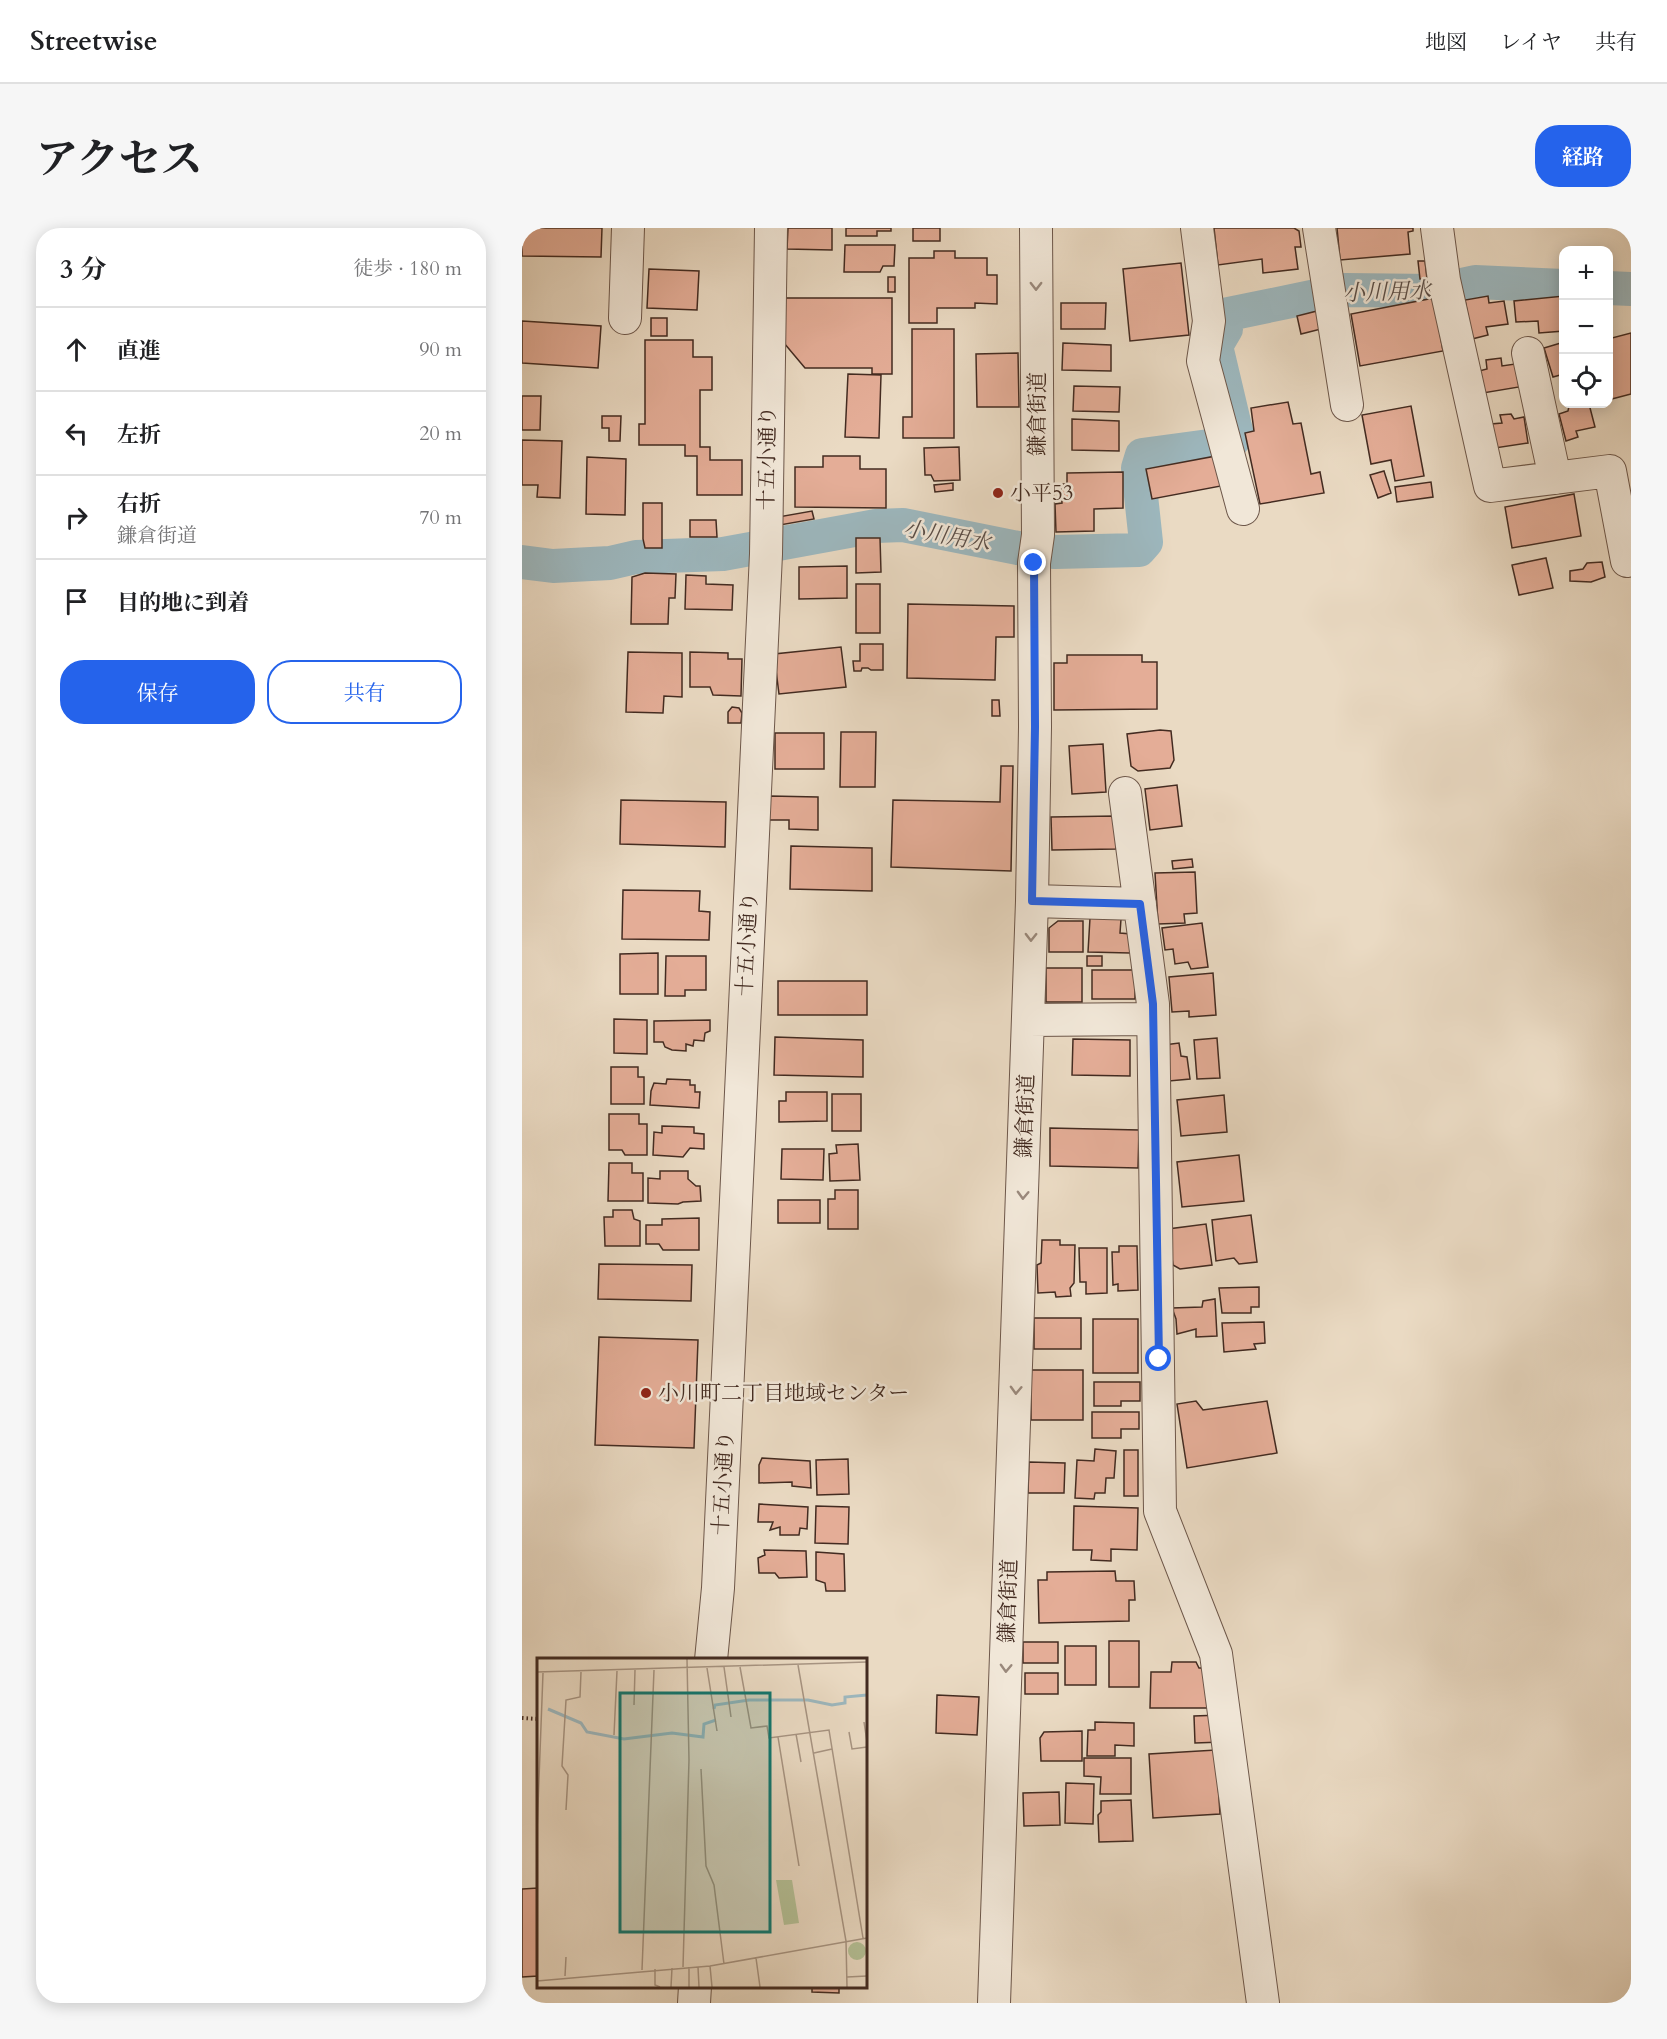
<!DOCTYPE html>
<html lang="ja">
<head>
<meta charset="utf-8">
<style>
  body { margin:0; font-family:Cardo,"Noto Serif JP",serif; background:#f6f6f6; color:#202124 }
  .controls { position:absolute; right:18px; top:18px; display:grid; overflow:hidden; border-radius:12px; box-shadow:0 3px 15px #0003 }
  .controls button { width:54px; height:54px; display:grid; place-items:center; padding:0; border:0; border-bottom:2px solid #e0e0e0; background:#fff; color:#202124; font:30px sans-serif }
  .stop { position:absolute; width:18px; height:18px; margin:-14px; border:4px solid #2563eb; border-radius:50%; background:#fff }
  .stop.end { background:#2563eb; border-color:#fff; box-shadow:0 2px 6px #0008 }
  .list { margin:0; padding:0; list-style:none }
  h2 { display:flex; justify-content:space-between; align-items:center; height:78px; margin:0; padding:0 24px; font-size:26px }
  h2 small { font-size:20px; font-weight:400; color:#757577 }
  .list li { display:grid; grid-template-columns:39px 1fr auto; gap:18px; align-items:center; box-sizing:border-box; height:84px; padding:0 24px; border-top:2px solid #e0e0e0 }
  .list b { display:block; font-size:22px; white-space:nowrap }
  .list p { margin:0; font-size:20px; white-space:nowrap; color:#757577 }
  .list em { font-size:20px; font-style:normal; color:#757577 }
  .actions { display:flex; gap:12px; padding:18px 24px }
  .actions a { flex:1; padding:14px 0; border:2px solid #2563eb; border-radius:24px; text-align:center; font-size:21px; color:#2563eb }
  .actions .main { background:#2563eb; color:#fff }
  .icon { flex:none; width:33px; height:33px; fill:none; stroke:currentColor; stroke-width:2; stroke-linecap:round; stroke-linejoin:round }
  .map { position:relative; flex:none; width:1109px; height:1775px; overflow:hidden; border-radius:24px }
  header { display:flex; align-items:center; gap:36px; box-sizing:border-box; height:84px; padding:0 30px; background:#fff; border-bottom:2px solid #e0e0e0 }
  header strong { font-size:28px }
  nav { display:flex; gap:33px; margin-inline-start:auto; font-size:21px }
  .intro { display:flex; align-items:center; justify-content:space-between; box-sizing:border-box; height:144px; padding:0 36px }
  h1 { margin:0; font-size:42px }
  .button { padding:15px 27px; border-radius:24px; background:#2563eb; color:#fff; font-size:21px; font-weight:700 }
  main { display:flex; gap:36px; padding:0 36px }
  aside { flex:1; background:#fff; border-radius:24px; box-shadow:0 3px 15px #0003 }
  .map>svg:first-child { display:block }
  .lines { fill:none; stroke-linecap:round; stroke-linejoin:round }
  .canal { stroke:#9db8bf; stroke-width:34 }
  .building { fill:#e4ad97; stroke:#432b21; stroke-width:1.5 }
  .minor-casing { stroke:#6d574a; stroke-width:34 }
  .path { stroke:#432b21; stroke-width:4; stroke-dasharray:1.5 3; stroke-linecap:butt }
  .minor { stroke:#f1e7d8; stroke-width:32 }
  .oneway { stroke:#9a897c }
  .route { stroke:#2563eb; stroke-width:8 }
  .poi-dot { fill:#8f2418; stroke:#f1e7d8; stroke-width:2 }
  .labels { text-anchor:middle; stroke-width:5; stroke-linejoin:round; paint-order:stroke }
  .street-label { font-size:21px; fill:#432b21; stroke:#f1e7d8 }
  .poi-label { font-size:21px; fill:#432b21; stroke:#f1e7d8; text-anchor:start }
  .water-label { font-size:22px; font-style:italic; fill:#5a4e48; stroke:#f1e7d8 }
  .inset-river { fill:none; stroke:#9db8bf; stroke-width:3 }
  .inset-road { fill:none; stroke:#a79482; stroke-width:1.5 }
  .view { fill:#0f766e; fill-opacity:0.15; stroke:#0f766e; stroke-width:3 }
  .inset-edge { fill:none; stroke:#432b21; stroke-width:3 }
</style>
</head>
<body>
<header>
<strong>Streetwise</strong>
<nav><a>地図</a><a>レイヤ</a><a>共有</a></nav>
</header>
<div class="intro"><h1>アクセス</h1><a class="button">経路</a></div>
<main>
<aside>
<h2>3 分<small>徒歩 · 180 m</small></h2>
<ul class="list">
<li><svg class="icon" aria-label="ahead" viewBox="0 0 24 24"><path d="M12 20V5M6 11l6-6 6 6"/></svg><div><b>直進</b></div><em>90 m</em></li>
<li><svg class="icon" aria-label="left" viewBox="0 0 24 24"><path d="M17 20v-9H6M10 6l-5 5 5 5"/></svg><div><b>左折</b></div><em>20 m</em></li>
<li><svg class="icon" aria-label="right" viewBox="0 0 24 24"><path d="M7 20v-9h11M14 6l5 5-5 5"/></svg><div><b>右折</b><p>鎌倉街道</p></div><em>70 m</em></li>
<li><svg class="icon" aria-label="arrive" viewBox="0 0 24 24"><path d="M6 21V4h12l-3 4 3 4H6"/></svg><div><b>目的地に到着</b></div></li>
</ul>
<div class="actions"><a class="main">保存</a><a>共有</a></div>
</aside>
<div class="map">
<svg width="1109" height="1775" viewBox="0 0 1109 1775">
  <rect width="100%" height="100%" fill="#eadac3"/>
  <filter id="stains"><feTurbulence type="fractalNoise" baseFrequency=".00333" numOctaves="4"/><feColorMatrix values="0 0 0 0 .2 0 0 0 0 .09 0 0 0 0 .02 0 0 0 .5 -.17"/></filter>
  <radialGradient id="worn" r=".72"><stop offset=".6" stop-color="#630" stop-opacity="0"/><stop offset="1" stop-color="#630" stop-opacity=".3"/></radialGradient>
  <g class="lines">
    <path class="canal" d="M1086,60L1109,61
      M0,334L31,338L88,335L114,329L201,326L354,298L381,297L496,320L533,324L617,322L624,314L616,240L620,227L709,215L715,207L694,118L704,101L702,87L823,62L911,63L953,54L1042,58"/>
  </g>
  <path class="building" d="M0,0H80L79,29L0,28Z
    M266,0H310V22L265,21Z
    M324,0H369V3H355V8H324Z
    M391,0H418V13H391Z
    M692,0H772L777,3L779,19H773L776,41L741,45L740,31L696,37Z
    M815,0H891V3L886,4L888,26L818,32Z
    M323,17H373L372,38H361L358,44H322Z
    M412,23H433V30H465V47H475V76L453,75V80H415V95H387V30H412Z
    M896,33H903L905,51H898Z
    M659,35L667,107L608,113L601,41Z
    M127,41L177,43L175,82L125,80Z
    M366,49H373V64H366Z
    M966,68L967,75L982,73L986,96L964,99L966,107L950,111L943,72Z
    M1042,68V103L1017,105L1016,93L994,94L992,73Z
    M263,70H370V146H350V140H283L262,115Z
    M912,70L921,123L838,138L829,86Z
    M539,75H584L583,101H539Z
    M795,83L799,101L779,106L775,88Z
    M129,90H145V108H129Z
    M0,93L79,98L76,140L0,135Z
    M390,101H432V210H381V189H390Z
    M1109,105V166L1086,172V111Z
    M123,112H171V129H190V162H178V219H188V232H220V267H175V228H163V217H117V196H123Z
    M1042,114V146L1031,149L1022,120Z
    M541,115L589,117V143L540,142Z
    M496,125L497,179H455L454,126Z
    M979,130L980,138L993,136L997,159L961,165L957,143L965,141L964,132Z
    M326,146L359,147L357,210L323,209Z
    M552,158L598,159L597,184L551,183Z
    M0,168H19L18,202H0Z
    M766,174L771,196L779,195L789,246L798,244L802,265L738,276L723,205L732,203L729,180Z
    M1056,176H1067L1073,199L1054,203L1056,209L1044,213L1037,186L1046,183L1047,178Z
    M889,178L902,248L873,253L869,232L849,236L840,187Z
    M989,186L992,191L1002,189L1006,215L973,220L969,196L980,195L978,187Z
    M80,188H99L98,213H87V200H80Z
    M550,191L597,193V223L550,222Z
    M0,212L40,213L38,270L15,269L16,257H0Z
    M437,219L438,252L412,253L409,247H403L402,220Z
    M301,228H338V241H364V280L273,279V239H301Z
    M694,228L699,258L630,271L624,241Z
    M65,229L104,231L103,287L64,286Z
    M862,243L869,265L856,270L848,247Z
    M601,244V280L572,281V303L534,304L533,276L540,275L539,256H545V245Z
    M909,254L911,269L875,274L873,259Z
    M431,255V262L413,264L412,257Z
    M1052,266L1059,308L990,320L983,279Z
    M121,275H140V320H123L121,311Z
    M290,283L292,291L258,297L256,289Z
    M168,292H194L195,309H168Z
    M334,310H358L359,344L334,345Z
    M1024,330L1031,360L997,367L990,337Z
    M1080,334L1083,349L1069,354L1048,353V343L1061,341L1065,335Z
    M325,338V370L277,371V339Z
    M123,345L154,346L153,370H147L146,396H109L110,349Z
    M164,347L184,348V356L211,357L210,382L163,381Z
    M334,356H358V405H334Z
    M386,376L492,378V409H474L473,452L385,450Z
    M338,416H361V442H349L346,440H340L339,443H332L331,433H338Z
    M319,419L324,459L257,466L252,426Z
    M106,424L160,425V469L142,468L141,485L104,484Z
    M168,424L206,425V431H220L219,468L191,467L188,459H168Z
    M545,427H620V434H635V481L532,482V435H545Z
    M470,472H477L478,488H470Z
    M210,479L217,480L220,485L219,495H206V484Z
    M638,502L649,503L652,532L648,540L616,543L609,538L605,506Z
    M319,504H354L353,559H318Z
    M253,505H302V541H253Z
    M581,516L584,564L550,566L547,518Z
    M479,538H491L489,643L369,639L371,572L478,574Z
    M655,557L660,598L628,602L623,561Z
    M248,568L296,569V602L267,601V592H247Z
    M99,572L204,574L203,619L98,616Z
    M593,588L594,621L530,622L529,589Z
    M269,618L350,620V663L268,661Z
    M670,631L671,639L651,641L650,633Z
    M673,644L675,685L662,686L663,695L636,696L633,645Z
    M101,662L178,663L177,683L188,684L187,712L100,711Z
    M568,690L599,691L598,705L609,706L608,725L566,724Z
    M536,693H561V724H527V700Z
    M680,695L686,739L669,741L666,734L653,736L651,721L643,722L640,700Z
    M136,725V766H98V726Z
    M144,728H184V762H163V768H143Z
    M565,728H580V738H565Z
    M524,740H560V774H524Z
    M570,742H613V771H570Z
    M691,745L694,787L667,789V783L650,784L647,749Z
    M256,753H345V787H256Z
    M92,791L125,792V826L92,825Z
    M188,792V803L183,805L182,813L172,812L171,818L164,816V823L150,822L143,819L141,814H132V793Z
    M253,809L341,812V849L252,847Z
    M695,810L698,850L675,851L672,812Z
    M551,811L608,812V848L550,847Z
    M657,815L659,828L665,829L668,851L647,853L642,817Z
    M89,839H116V849H122V876H89Z
    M145,851L168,852V857H173V864H178L177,880L128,877L129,863L132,855L144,856Z
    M264,864H305V893L257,894V873H264Z
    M310,866H339V903H310Z
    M702,867L705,904L659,908L655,872Z
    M87,886H117V896H125V927H103L100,922H87Z
    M140,898L172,899V905L182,906V921L168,920L161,929L131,927L132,904L140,905Z
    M528,900L617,902L616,940L528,938Z
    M336,916L338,952L308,953L307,926L315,925L314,917Z
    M260,921H302L301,952L259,951Z
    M717,927L722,973L660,979L655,934Z
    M87,935H110V945H121V973H86Z
    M138,943H166V951L174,958H178L179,973L161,974L156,976L126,975V950L138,951Z
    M313,962H336V1001H306V971H313Z
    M256,972H298V995H256Z
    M91,982H110L112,991L118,993V1018H83L82,989H91Z
    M729,987L735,1034L717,1036L712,1030L694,1033L690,992Z
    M177,990V1022H141L137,1016H124V997H140V991Z
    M684,996L690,1037L658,1041L651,1037L646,1001Z
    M520,1012H538V1017H553L552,1055L548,1060L549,1068L534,1069L533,1064L516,1065L515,1037L519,1035Z
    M597,1018H615L616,1062L596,1063V1056L591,1057L590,1024H597Z
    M557,1020H585V1065L564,1066V1054H558Z
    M77,1036L170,1037L169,1073L76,1071Z
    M737,1059V1079H729V1085H700L697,1060Z
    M693,1071L695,1108L674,1109V1101L655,1106L654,1091L650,1080L680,1079L681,1073Z
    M512,1090H559V1121H512Z
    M571,1091H616V1145H571Z
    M742,1094L743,1115L732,1116L734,1121L702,1124L700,1095Z
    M77,1109L176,1112L172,1220L73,1217Z
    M509,1142H561V1192H509Z
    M572,1154H618V1173H599V1178H572Z
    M674,1173L681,1182L745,1173L755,1225L665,1240L655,1176Z
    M570,1184H617V1201H599V1210H570Z
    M573,1221L594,1223L592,1250H584L583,1265H573L572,1271L553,1270L555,1232L572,1233Z
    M602,1222H616V1268H602Z
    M240,1230L288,1233L289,1260L270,1258V1254L237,1255V1237Z
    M326,1231L327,1266L295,1267L294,1232Z
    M507,1234L543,1235L542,1265H506Z
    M237,1276L286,1279L285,1301L278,1300L277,1307H258V1299L248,1302L251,1294H236Z
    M294,1278L327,1279L326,1316L293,1315Z
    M552,1278L616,1280L615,1322L589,1321V1333L569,1332L570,1322H551Z
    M242,1322L284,1323L285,1349L257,1350L253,1345H237L236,1330L243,1327Z
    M294,1324L322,1326L323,1363H304L303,1355L294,1352Z
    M593,1343L594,1353H612L613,1372H607V1393L517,1395L516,1352H525V1344Z
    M587,1413H617V1459H587Z
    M501,1414H536V1435H501Z
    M543,1418H574V1457H543Z
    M650,1434H674L677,1440H686V1480H628L629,1444H649Z
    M503,1445H536V1466H503Z
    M415,1467L457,1469L455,1507L414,1505Z
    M699,1487L700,1514L673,1515L672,1488Z
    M573,1494L612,1495V1518L593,1517V1528H565L566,1502H573Z
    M560,1503V1533H519L518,1510L522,1504Z
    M694,1522L698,1586L631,1590L627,1526Z
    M562,1530H609V1566H578L579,1549L562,1548Z
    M544,1555L572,1556L571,1596L543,1595Z
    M537,1564L538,1597L502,1598L501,1565Z
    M609,1572L611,1613L577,1614L576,1587L579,1584V1573Z
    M16,1660V1748L0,1749V1661Z
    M290,1758H317V1765L290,1764Z"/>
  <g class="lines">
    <g class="minor-casing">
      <path id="minor" d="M675,0L687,93L681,133L721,281
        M797,0L825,177
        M915,0L922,52L968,258L1088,243L1105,333L1109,332
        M103,90L106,0
        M1006,125L1033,250
        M603,565L631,776L638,1283L694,1426L741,1775
        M510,673L618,676
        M507,792L630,791
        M189,1432L196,1360L244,326L249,0
        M172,1775L173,1758
        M472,1775L510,673L513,499L512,335L516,307L514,0"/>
    </g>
    <path class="path" d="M0,1490L16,1491"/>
    <use href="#minor" class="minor"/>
  </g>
  <defs><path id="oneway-chevron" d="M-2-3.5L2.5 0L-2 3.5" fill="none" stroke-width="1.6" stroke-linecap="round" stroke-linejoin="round" transform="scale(1.5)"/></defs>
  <g class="oneway">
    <use href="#oneway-chevron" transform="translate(514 58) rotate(90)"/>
    <use href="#oneway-chevron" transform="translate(509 709) rotate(91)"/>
    <use href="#oneway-chevron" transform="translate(501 967) rotate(92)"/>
    <use href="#oneway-chevron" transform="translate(494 1162) rotate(92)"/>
    <use href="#oneway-chevron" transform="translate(484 1440) rotate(92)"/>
  </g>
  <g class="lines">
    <path class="route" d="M512,335L513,499L510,673L618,676L631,776L637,1131"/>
  </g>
  <g class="poi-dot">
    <circle cx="476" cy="265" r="6"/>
    <circle cx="124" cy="1165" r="6"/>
  </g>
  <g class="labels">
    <g class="street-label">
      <text transform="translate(515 186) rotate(-90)" y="7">鎌倉街道</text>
      <text transform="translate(245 230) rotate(-89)" y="7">十五小通り</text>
      <text transform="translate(225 716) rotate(-87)" y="7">十五小通り</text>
      <text transform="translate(503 888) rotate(-88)" y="7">鎌倉街道</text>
      <text transform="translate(201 1255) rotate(-87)" y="7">十五小通り</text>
      <text transform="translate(486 1373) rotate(-88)" y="7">鎌倉街道</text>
    </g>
    <g class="poi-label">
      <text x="488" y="272">小平53</text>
      <text x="136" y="1172">小川町二丁目地域センター</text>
    </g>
    <g class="water-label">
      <text transform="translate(865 63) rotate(-2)" y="8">小川用水</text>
      <text transform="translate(425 307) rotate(10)" y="8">小川用水</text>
    </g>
  </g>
  <g transform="translate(15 1430)">
    <rect width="330" height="330" fill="#eadac3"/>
    <path d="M239,222H255L262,265L247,267ZM311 293a9 9 0 1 1 18 0a9 9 0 1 1-18 0Z" fill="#b4c096"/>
    <path class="inset-river" d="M11,51L44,65L50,74L87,81L135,75L166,79L167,66L179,62M177,51L178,47L212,42H271L295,47L308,45V39L330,37"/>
    <path class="inset-road" d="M261,7L309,283L310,329M187,9L194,59M203,9L214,70L230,68L232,80L292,72L326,280M170,10L180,73M0,14L330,4M97,47L98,12M327,64L330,84M312,74L315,91L330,89M259,76L264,104M77,77L80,13M241,79L262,208M277,95L295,91M164,111L169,208L177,227L187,306M29,152L31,117L25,108L29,42L43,39L44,14M0,174L6,15M219,300L223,329M173,308L175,329M146,309L152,102L150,1M161,309L162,329M118,311V327L123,329M105,312L117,12M28,318L29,299M310,319L330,318M0,323L173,308L330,280M134,329L135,310M152,329V309"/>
    <path class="view" d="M83,35H233V274H83Z"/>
    <rect width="330" height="330" class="inset-edge"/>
  </g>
  <rect width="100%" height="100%" filter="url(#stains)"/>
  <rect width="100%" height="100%" fill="url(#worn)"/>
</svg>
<div class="controls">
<button>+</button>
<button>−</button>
<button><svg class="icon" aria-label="locate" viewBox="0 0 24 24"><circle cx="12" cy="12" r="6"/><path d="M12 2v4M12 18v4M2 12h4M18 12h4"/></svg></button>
</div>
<div class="stop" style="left:637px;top:1131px"></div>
<div class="stop end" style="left:512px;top:335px"></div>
</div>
</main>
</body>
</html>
